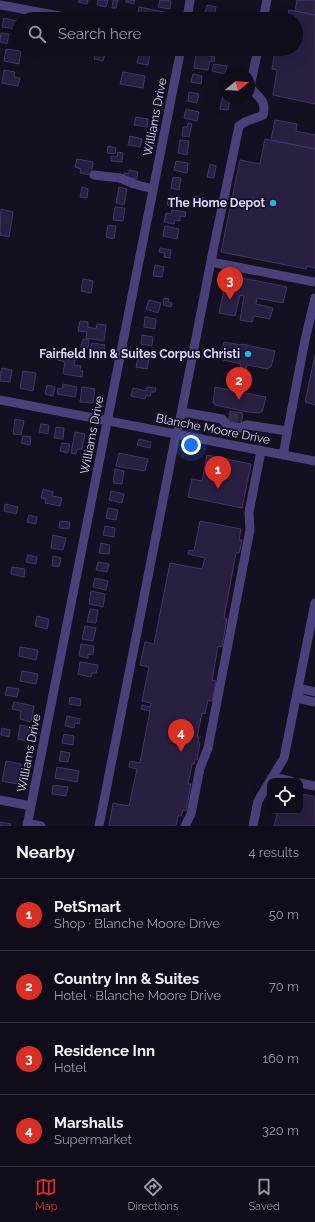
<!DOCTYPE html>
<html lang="en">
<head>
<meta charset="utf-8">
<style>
  body { margin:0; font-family:Raleway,sans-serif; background:#191522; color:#f1f3f6 }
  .controls { position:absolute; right:12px; bottom:12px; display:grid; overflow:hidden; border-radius:8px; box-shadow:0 4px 16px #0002 }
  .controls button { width:36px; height:36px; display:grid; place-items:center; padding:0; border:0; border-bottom:1px solid #302c38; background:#100c19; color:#f1f3f6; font:20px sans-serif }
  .compass { position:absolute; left:219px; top:68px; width:36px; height:36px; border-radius:50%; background:#100c19; box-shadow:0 4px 16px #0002; rotate:72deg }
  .you { position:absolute; left:191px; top:445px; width:14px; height:14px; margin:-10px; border:3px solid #fff; border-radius:50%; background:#1a73e8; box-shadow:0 0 0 6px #1a73e833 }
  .badge { display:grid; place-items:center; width:26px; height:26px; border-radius:50%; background:#d93025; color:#fff; font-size:13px; font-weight:700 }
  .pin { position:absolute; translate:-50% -33px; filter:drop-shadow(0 1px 2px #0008) }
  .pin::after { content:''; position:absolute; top:21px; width:14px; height:12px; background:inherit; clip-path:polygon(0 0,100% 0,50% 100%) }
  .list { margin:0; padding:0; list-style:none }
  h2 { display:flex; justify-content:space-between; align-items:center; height:52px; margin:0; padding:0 16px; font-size:17px }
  h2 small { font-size:13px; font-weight:400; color:#9c9ba2 }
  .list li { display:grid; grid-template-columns:26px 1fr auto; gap:12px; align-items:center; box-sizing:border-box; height:72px; padding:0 16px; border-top:1px solid #302c38 }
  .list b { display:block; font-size:15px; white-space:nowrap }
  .list p { margin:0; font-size:13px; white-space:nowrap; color:#9c9ba2 }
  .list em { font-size:13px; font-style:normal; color:#9c9ba2 }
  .icon { flex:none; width:22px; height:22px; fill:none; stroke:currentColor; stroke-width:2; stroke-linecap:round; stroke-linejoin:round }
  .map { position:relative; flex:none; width:315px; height:826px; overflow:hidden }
  .search { position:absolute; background:#100c19; box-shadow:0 4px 16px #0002; left:12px; right:12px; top:12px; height:44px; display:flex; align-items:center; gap:10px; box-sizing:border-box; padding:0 14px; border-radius:22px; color:#9c9ba2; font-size:15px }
  .sheet { height:340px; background:#100c19 }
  nav { display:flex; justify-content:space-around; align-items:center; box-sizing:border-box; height:56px; border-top:1px solid #302c38; background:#100c19; font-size:11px; color:#9c9ba2 }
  nav a { display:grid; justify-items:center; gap:2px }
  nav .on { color:#d93025 }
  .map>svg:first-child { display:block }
  .building { fill:#291f40; stroke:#443469 }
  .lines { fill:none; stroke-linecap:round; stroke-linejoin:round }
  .minor-tunnel { stroke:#332e42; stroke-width:9; stroke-dasharray:9 4.5; stroke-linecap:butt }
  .minor { stroke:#4a417a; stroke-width:9 }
  .poi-dot { fill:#1cb6e0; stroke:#151021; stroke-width:1.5 }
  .labels { text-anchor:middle; stroke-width:3.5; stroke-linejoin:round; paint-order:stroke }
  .street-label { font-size:12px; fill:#ded6fa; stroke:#151021 }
  .poi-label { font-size:12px; font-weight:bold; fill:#ded6fa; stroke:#151021; text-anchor:end }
</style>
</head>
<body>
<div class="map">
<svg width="315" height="826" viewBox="0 0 315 826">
  <rect width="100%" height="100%" fill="#151021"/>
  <path class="building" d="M79,0H88L87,4L78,2Z
    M98,0H108L106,7L97,5Z
    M113,0H118L116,8H112Z
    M126,0H135L134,4L126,2Z
    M160,0L171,1L170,9L158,7Z
    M297,0H315V15L295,11Z
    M207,5L216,7L214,16L205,14Z
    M139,7L169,13L168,19L137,18Z
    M289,10L315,15V104L273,95L277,70L272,69L275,52L281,53L282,49H296V19H287Z
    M220,14L232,16V19L219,18Z
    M4,18L17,21L16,29L2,27Z
    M1,33L9,34L7,44L0,42Z
    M6,49L21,51L19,64L4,61Z
    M58,49H65L64,55L57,53Z
    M140,49L151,50L148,65L137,63Z
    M202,50L211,51L210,56L215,57L214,62L210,61L208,70L194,68L196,54H201Z
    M96,52L105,54L103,61L94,59Z
    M214,64L227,66L225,74L212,71Z
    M4,70L15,72L14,77L20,78L18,86L2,83Z
    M123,72L145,76L143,88L120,84Z
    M193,74L202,76L201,84L191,82Z
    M189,92L199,94L197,103L188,101Z
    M223,94H225V98H230L228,110L220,109Z
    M186,109L199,112L197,121L184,118Z
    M136,117L148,119L147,127L134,125Z
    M275,120L297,124L296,131L315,135V149L271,140Z
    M188,123L192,124L189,137L182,136L183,127H187Z
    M130,136L142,139L140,147L128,145Z
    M265,139L315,149V268L307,266L306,269L221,252L240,160L260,164Z
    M180,140L189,141L187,155L178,153Z
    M108,146L116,148L115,154L107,153Z
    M118,152L123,153L122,162L111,161V156L117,157Z
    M77,159L93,162L91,175L80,173L81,169L75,167Z
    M176,161L188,163L187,173L174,170Z
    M210,164L216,166L214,178L207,177Z
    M129,170L138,172L137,179L123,177L124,173L129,174Z
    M173,177L181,178L179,190L171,188Z
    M82,187L88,189L87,198L80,197Z
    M119,187L127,189L124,205L116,203Z
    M169,196L181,198L179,207L167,205Z
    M194,196L205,198L203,208L192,205Z
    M115,207L125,208L123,221L113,220Z
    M1,209L13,212L9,237L0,235Z
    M172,210L186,212L185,217L180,216V221L175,220L174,224L164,222L166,213L171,214Z
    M108,225L116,226L114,239L106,237Z
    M165,226L179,229L177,239L163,236Z
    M160,248L171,250L170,258L164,257L165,253L159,252Z
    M155,265L164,267L162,277L153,276Z
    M227,275L287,287L283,303L257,298L256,304L273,308L270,319L254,316L252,322L240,320L244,296L240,295L235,316L219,313Z
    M83,279L93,281L91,293L81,291Z
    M164,298L169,299L168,302L172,303L171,307L163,305Z
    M149,300L161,303L158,313L146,309Z
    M145,317L156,319L155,329L144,327Z
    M80,321L88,322V327L96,329L97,324L106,325L104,341L86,338L87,332L78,331Z
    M142,335L153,337L152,346L141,344Z
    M83,339L89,340L88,348L81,347Z
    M224,342L241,345L242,344L275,351L271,367H269L268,369L247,365L245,372L240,371L241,364L223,360L224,357H221Z
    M92,343L105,345L103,355L90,352Z
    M139,352L150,354L147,369L136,367Z
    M59,353L76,356L74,365L81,366L80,371H83L82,377L64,374L63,373L65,362L58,360Z
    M315,355V405L305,402Z
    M2,368L12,370L10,382L0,381V372H1Z
    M23,371L36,373L33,391L20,388Z
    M63,384L77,387L75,397L57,394L58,388L62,389Z
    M47,385L55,387L53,396L45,394Z
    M82,387L95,389L93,403L80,402Z
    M147,387L156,388L155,392H151L150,396L146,395L145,399L131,396L133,388L146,391Z
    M215,387L266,397L262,412H260L259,413L248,412L215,405V403H213Z
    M230,411L243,413L241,425L228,423Z
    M15,419L24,421L21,435L13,434Z
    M41,424L49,425L48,434L39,432Z
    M56,427L64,428L63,439L54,438Z
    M75,432L85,434L82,449H77L76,454L71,453Z
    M23,436L31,437L30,445L21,443Z
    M139,439L151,442L150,448L137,445Z
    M62,443L70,444L68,453L60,451Z
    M119,453L148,459L145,471L116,466Z
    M207,455L251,464L242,508L188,497L192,479L202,481Z
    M115,469L124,471L122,484L113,483Z
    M43,489L53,492L52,496L62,498L60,506L45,503L46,499L41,498Z
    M111,491L124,494L122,503L109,500Z
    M5,504L18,507L16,514L4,511Z
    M108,508L118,510L116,520L106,518Z
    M29,515L37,517L36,524L27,522Z
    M60,521L70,522L69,529L59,528Z
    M200,521L241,529L239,540H242L239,553H236L224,618L227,619L222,647L218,646L212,680L216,681L212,701L208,700L205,714L202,713L197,737H199L198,742L200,743L197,760L195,759L194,764H192L188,784H191L186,811L183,810L181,816H178L176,826H109L113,803L129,806L137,769L129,767L130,761L140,763L150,711L141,709L142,705L150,707L151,703L142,701L149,667L140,665L145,642L154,644L170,563L202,569L205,558L188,554L189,550L194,551Z
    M105,526L115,528L114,537L103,535Z
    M53,535L66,538L63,550L51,548Z
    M101,543L110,545L109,554L99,553Z
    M28,555L37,557L36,564L26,562Z
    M53,556L61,558L59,567L52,566Z
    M98,562L109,564L107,572L96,570Z
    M12,567L25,569L24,577L11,574Z
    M95,578L108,581L106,590L93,587Z
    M91,591L105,594L103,607L89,604Z
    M90,609L98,610L96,623L87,622Z
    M37,616L49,619L47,629L35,626Z
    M85,626L96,628L93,641L82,639Z
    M81,644L94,646L93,655L88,654V658L79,656Z
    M20,647L38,650L36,660L19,656Z
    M80,662L98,665L96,673H92L91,677L78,674Z
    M22,671L38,674L36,684L20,681Z
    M7,687L19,689L17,697L5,695Z
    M70,697L81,699L80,706L69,704Z
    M14,702L34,706L31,722L20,719L21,711L12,709Z
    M67,716L80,719L79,724L75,723L74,728L65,726Z
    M20,725L30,727L27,741L18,739Z
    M2,728L10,730L9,737L1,735Z
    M64,734L74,736L73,745L62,743Z
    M61,751L70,753L68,762L59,761Z
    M6,761L21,764L17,784L2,781Z
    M57,767L79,771L77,782L55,778Z
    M53,785L68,787L66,796L52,794Z
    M300,794L313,796L315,800V826H274L278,811H300Z
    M0,822L11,824L10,826H0Z"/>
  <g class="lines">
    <path class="minor-tunnel" d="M229,417L242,419"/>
    <path class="minor" d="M0,5L76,19
      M187,19L190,0
      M263,19L267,0
      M94,175L120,178L134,184L153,189
      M211,262L315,282
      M0,400L315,461
      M182,412L222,419L228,426L240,428L247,425L287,431
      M177,435L213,251L239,126C247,119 253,120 263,115C267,100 258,98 250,87L258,49
      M283,455L305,340L315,298
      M315,692L303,689L297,692L301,699L315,702
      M272,777L291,781
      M270,781L284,758L315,603
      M300,783L315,786
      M0,800L31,806
      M27,823L41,826
      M27,826L181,49
      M99,826L176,434
      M185,826L191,814L200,768L208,748L250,530L249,512L261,451
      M253,826L258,801L270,781"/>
  </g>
  <g class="poi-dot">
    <circle cx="273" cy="203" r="4"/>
    <circle cx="248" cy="354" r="4"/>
  </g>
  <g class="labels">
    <g class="street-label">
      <text transform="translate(155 117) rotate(-79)" y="4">Williams Drive</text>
      <text transform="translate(213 429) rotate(11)" y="4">Blanche Moore Drive</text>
      <text transform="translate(92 435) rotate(-79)" y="4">Williams Drive</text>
      <text transform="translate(29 753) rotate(-79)" y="4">Williams Drive</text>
    </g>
    <g class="poi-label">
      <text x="265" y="207">The Home Depot</text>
      <text x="240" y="358">Fairfield Inn &amp; Suites Corpus Christi</text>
    </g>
  </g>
</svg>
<div class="controls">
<button><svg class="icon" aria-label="locate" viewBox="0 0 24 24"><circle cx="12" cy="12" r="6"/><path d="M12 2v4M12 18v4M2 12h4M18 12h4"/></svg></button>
</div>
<svg class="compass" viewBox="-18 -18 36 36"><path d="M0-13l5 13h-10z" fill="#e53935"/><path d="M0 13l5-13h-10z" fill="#9c9ba2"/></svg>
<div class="you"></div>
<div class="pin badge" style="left:218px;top:489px">1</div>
<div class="pin badge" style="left:239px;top:400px">2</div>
<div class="pin badge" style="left:230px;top:300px">3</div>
<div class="pin badge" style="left:181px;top:752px">4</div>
<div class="search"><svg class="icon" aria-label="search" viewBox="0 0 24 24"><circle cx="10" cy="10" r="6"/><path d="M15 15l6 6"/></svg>Search here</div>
</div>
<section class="sheet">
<h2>Nearby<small>4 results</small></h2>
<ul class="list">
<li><span class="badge">1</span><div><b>PetSmart</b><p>Shop · Blanche Moore Drive</p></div><em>50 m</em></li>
<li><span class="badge">2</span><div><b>Country Inn &amp; Suites</b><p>Hotel · Blanche Moore Drive</p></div><em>70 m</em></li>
<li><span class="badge">3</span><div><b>Residence Inn</b><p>Hotel</p></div><em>160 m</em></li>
<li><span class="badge">4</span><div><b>Marshalls</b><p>Supermarket</p></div><em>320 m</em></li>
</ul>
</section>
<nav>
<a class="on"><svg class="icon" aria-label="map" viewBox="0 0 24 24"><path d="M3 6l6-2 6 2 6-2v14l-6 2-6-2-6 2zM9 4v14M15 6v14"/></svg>Map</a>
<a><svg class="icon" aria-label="directions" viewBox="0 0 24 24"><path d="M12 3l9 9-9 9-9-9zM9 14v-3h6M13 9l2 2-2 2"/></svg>Directions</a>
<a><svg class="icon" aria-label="saved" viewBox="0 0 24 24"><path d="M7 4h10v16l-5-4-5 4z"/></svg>Saved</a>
</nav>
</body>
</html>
